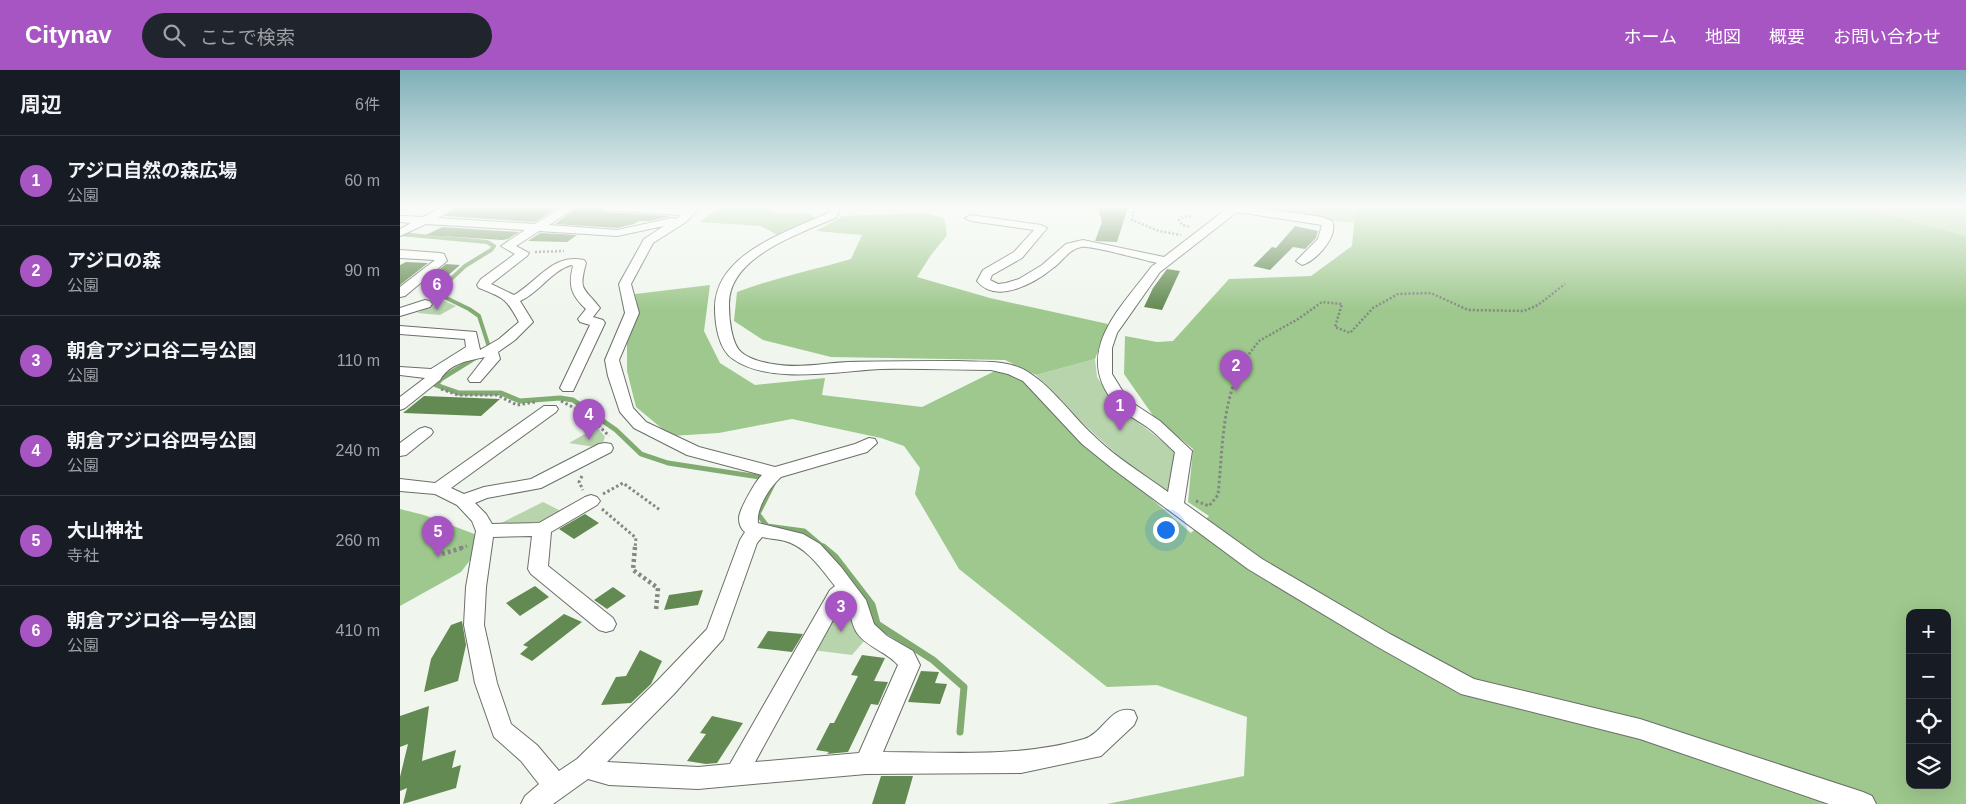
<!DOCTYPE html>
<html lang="ja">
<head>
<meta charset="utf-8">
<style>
  body { margin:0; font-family:Arial,"Noto Sans JP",sans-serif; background:#20242c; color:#f1f3f6 }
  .controls { position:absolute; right:15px; bottom:15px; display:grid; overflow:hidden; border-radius:10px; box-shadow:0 5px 20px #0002 }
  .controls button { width:45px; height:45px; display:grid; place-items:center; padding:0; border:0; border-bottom:1px solid #363941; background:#171b24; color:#f1f3f6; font:25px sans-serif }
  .you { position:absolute; left:765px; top:459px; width:18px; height:18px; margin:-12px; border:4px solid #fff; border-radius:50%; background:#1a73e8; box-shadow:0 0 0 8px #1a73e833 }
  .badge { display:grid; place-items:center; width:32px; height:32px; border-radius:50%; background:#a855c4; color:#fff; font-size:16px; font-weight:700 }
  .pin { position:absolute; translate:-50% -41px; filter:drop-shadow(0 1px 2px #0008) }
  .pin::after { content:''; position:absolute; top:26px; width:18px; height:15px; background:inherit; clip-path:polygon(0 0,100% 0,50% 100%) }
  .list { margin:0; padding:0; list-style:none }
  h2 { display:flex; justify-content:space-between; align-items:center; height:65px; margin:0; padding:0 20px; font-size:21px }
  h2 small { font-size:16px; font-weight:400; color:#9ea1a6 }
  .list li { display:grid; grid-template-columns:32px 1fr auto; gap:15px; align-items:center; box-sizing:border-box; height:90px; padding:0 20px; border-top:1px solid #363941 }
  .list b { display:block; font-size:19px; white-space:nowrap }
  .list p { margin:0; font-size:16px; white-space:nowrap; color:#9ea1a6 }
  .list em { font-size:16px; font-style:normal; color:#9ea1a6 }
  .icon { flex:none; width:28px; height:28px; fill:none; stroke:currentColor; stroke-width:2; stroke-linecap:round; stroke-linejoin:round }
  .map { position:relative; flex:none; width:1566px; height:734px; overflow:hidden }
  header { display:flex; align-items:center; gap:30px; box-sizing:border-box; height:70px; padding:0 25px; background:#a855c4; color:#fff }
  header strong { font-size:24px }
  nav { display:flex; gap:28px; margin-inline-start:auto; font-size:18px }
  .search { width:350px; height:45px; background:#20242c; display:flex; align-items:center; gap:12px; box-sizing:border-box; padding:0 18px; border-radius:28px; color:#9ea1a6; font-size:19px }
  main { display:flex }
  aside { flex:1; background:#171b24 }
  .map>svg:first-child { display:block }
  .green { fill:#b8d4ad }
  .forest { fill:#9ec88d; fill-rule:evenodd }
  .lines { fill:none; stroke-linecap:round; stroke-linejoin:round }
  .stream-far2 { stroke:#82ab72; stroke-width:4 }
  .stream-far1 { stroke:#82ab72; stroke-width:5 }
  .stream { stroke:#82ab72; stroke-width:7 }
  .building { fill:#638a52 }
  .minor-casing { stroke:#6a6f68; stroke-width:2 }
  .path-far2 { stroke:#848883; stroke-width:2.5; stroke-dasharray:2 2; stroke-linecap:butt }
  .path-far1 { stroke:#848883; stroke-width:3; stroke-dasharray:2.5 2.5; stroke-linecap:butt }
  .path { stroke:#848883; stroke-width:4.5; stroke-dasharray:3 3; stroke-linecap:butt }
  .minor { fill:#fff; fill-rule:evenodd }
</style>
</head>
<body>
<header>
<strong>Citynav</strong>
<div class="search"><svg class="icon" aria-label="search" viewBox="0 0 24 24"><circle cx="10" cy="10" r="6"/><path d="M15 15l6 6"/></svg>ここで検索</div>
<nav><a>ホーム</a><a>地図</a><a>概要</a><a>お問い合わせ</a></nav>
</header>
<main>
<aside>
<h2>周辺<small>6件</small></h2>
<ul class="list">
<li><span class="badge">1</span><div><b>アジロ自然の森広場</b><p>公園</p></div><em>60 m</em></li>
<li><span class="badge">2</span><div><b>アジロの森</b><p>公園</p></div><em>90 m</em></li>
<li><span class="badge">3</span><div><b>朝倉アジロ谷二号公園</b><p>公園</p></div><em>110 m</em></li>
<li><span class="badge">4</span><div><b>朝倉アジロ谷四号公園</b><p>公園</p></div><em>240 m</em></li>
<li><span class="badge">5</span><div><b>大山神社</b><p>寺社</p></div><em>260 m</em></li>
<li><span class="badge">6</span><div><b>朝倉アジロ谷一号公園</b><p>公園</p></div><em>410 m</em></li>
</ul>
</aside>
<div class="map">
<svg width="1566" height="734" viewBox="0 0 1566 734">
  <rect width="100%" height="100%" fill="#f0f6ee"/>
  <path class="green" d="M845,137H961L955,144L954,153L844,139Z
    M1460,137H1566V166Z
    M42,230L56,236L40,245L17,243Z
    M695,289L697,307L717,336L775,381L768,427C720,389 677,350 636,305Z
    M197,357L205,367L201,378L169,373Z
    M143,432L161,441L138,454L101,453Z
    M445,526L465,570L452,585L412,580Z"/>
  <path class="forest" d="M320,137H369L371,142L409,144L417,149L379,166L361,156L300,152Z
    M961,137H1460L1566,166V734H707L844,706L847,647L757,615L707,617L559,499L515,424L520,398L504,376L481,368L392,349L319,363L271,366L236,337L227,301V272L238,241L235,224L310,215L304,261L320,293L355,315L425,308L422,325L522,337L597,300L623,310L680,367L791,463L809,446L788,432L793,379L754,347L724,304L725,266L757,272L773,271L829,209L911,206L952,176L955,144ZM1510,543H1547V715H1510Z
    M523,143L544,148L547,165L531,185L517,207L590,228L708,254L695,289L636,305L605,290L431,287L363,270L334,251L337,222C374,208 413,200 451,189L462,165L416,161L443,146Z
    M0,439L24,445L77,465L74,485L61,502L0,536Z"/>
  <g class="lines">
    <path class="stream-far2" d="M0,164L87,172L94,176L91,180L65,196L36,223L69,239L79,246L89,277L86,279"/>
    <path class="stream-far1" d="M78,286L41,309L36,315L59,323H101L120,331L160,328L173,330L216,360L241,384L268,393L366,408
      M375,410L358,444L367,456L404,461L424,478"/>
    <path class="stream" d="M423,477L435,487L472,535L477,554L533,590L564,617L560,662"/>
  </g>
  <path class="building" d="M58,137H159L135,152L44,146Z
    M178,137H199L206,142L271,146L250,151H239L234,154L217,158L155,154Z
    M698,137H728L717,172L695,171L702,152Z
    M895,156L918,161L916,168L905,179L893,177L870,200L853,196L872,177L876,178Z
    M42,157L119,162L108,169L102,170L26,165Z
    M140,163L177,165L167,172L128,171Z
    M6,192L28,193L0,215V195Z
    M46,194L60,195L38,214L21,215Z
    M767,199L780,201L762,240L744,237L753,218Z
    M24,326L100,329L81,346L3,343Z
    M185,444L199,453L174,469L159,459Z
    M135,516L149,527L120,546L106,533Z
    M213,517L226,526L207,539L194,530Z
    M303,520L298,535L264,540L269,525Z
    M164,544L182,552L132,591L120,584L128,577L123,575Z
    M62,551L66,575L58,611L24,622L31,589L51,555Z
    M368,561L403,564L392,582L357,578Z
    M240,580L262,591L251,614L231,633L201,635L216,607L226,606Z
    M462,585L485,588L474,611L488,612L478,635L471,634L448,682L427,684L429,682L416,680L430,653H434L458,606L451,605Z
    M521,601L539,602L535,613L547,614L540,634L508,632Z
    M29,636L22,691L56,680L52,698L61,695L56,718L3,734L7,718L0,721V707L8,674L0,677V646Z
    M312,646L343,653L317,693L306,694L287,691L306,664L300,663Z
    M481,706H513L505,734H472Z"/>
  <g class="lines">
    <g class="minor-casing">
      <path id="minor" d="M42,137H56L38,148L135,154L163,137H176L149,155L217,160L272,148L276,149L281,145L206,140L201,137L286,139L289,137H300L286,152L253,173L231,214L239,243L219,290L233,338L246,352L299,377L375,397L455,374L469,368L475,369L477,373L467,382L381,407C370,417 356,438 358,453L403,464L420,474L441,497L466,530L474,554L487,566L513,581L520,595L483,682C549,682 620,688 684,669C704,663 711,633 734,641L737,648L734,655L701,686L621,703L466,704L298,719L209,715L188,709L153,734H121L125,726L139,714L121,691L94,667L75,613L64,555L66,517L76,461L72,451L57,435L35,424L0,421V409L35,413L144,336H156L158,339L156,342L51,418L64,424L84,417L131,409L199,374L205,373L211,374L213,378L211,382L141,418L87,428L75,433L86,444L92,454L139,453L185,427L191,425L197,427L200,431L197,435L151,462L148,496L213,548L216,554L213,560L206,562L199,560L131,504L128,499L132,466L93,467L86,517L84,555L97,613L111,654L137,675L159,701L177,689L258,610L307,559L340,470L345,462C341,459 339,454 339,448C339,440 356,410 362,405L287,385L234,358L220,342L208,306L205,290L225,243L219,214L244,169L264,156L217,166L139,161L116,176L129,183L127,186L91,214L114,225C138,211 153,183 184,190L186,193C178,222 184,217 200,238L193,247L203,250L205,253L173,321H163L160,318L190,255L180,252L178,249L186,239C171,225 168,215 173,196L171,195C151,201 139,223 120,231L133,252L115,270L98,282L100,289L80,312H70L68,309L85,287C67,291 50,293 40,310L5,338L0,340V327L25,308L0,305V297L31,299L66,277L65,269L0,264V256L76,262L80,280L99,269L119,252C106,228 104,228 79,218L77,215L81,209L115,184L101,176L125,160L26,154L0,166V159L11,153L0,152V146L23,147ZM362,467C370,469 378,469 385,471C407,477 422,500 435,516L430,520L330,694L298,697L207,692L274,624L323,569L357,473ZM444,530C452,540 450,553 457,563C468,578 487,582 498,595L459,683L355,692Z
        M429,137H439L437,147C400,164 328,186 329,235C329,247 331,273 341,282C350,290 368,294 380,295C400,298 427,293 448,292C484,291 521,291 558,291C577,292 599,290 618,297C646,308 671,345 693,365C715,387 743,404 768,422L775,382C766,374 757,364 747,357C738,350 724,344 716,335C671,283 720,239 752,196L757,193C743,190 690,175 681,177C668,180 663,191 653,198C635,213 596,235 577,211L583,200L614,182L634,160L571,151L565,148L571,145L641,155L647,158L622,188L592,205L590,210L598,214L606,213L619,209L642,195L666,174L683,170L764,187L829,137H852L922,147L932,151C939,166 916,191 902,195L896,191L918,169L922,155L837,142L760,202L717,263L712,278V304L728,330L760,351L792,381L784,433L862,489L990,564L1074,609L1240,649L1463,722L1472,726L1476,734H1429L1240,669L1061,624L976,576L848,499L713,399L682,374L623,311L608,304L591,300C555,300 518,298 481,299C438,301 370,315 333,289C318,279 315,253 315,237C316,183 387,162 428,143Z
        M0,180L40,183L44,184L47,191L5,226L0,227V217L35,190L0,188Z
        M25,230L30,231L32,234L30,237L0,246V238Z
        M25,357L31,359L33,362L31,365L6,385L0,386V373L19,359Z"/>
    </g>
    <path class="path-far2" d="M735,137L732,150L759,161L781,165
      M922,138L935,139L937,137
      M791,146L783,147L779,150L782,155L791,157
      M135,182L164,181
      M849,284L859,271L898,249L922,232L942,234L935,257L950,263L973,238L998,224L1031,223L1068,240L1124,241L1138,235L1165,214"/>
    <path class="path-far1" d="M41,319L58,325H97L117,335L135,332
      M161,331L188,345L209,366
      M182,406L179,412L183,420
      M203,424L223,413L260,440
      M796,431L809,436L818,425C823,379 821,321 850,283
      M202,439L236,468L235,478
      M61,478L67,476"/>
    <path class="path" d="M235,477L233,500L258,518L256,540
      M42,484L65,477"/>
    <use href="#minor" class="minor"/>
  </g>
  <linearGradient id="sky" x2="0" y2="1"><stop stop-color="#7fb0b9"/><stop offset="0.57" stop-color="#f8fbf7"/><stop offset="1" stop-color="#f8fbf7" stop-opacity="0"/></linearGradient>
  <rect width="1566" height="240" fill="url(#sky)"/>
</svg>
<div class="controls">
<button>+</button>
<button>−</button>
<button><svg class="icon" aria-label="locate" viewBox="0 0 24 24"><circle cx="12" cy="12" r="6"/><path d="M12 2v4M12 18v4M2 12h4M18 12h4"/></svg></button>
<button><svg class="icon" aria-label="layers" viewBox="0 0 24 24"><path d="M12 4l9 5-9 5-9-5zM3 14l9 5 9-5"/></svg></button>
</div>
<div class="you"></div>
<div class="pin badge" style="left:720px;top:361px">1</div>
<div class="pin badge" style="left:836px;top:321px">2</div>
<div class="pin badge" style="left:441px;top:562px">3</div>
<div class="pin badge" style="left:189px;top:370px">4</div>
<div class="pin badge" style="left:38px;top:487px">5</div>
<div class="pin badge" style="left:37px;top:240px">6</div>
</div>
</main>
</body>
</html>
